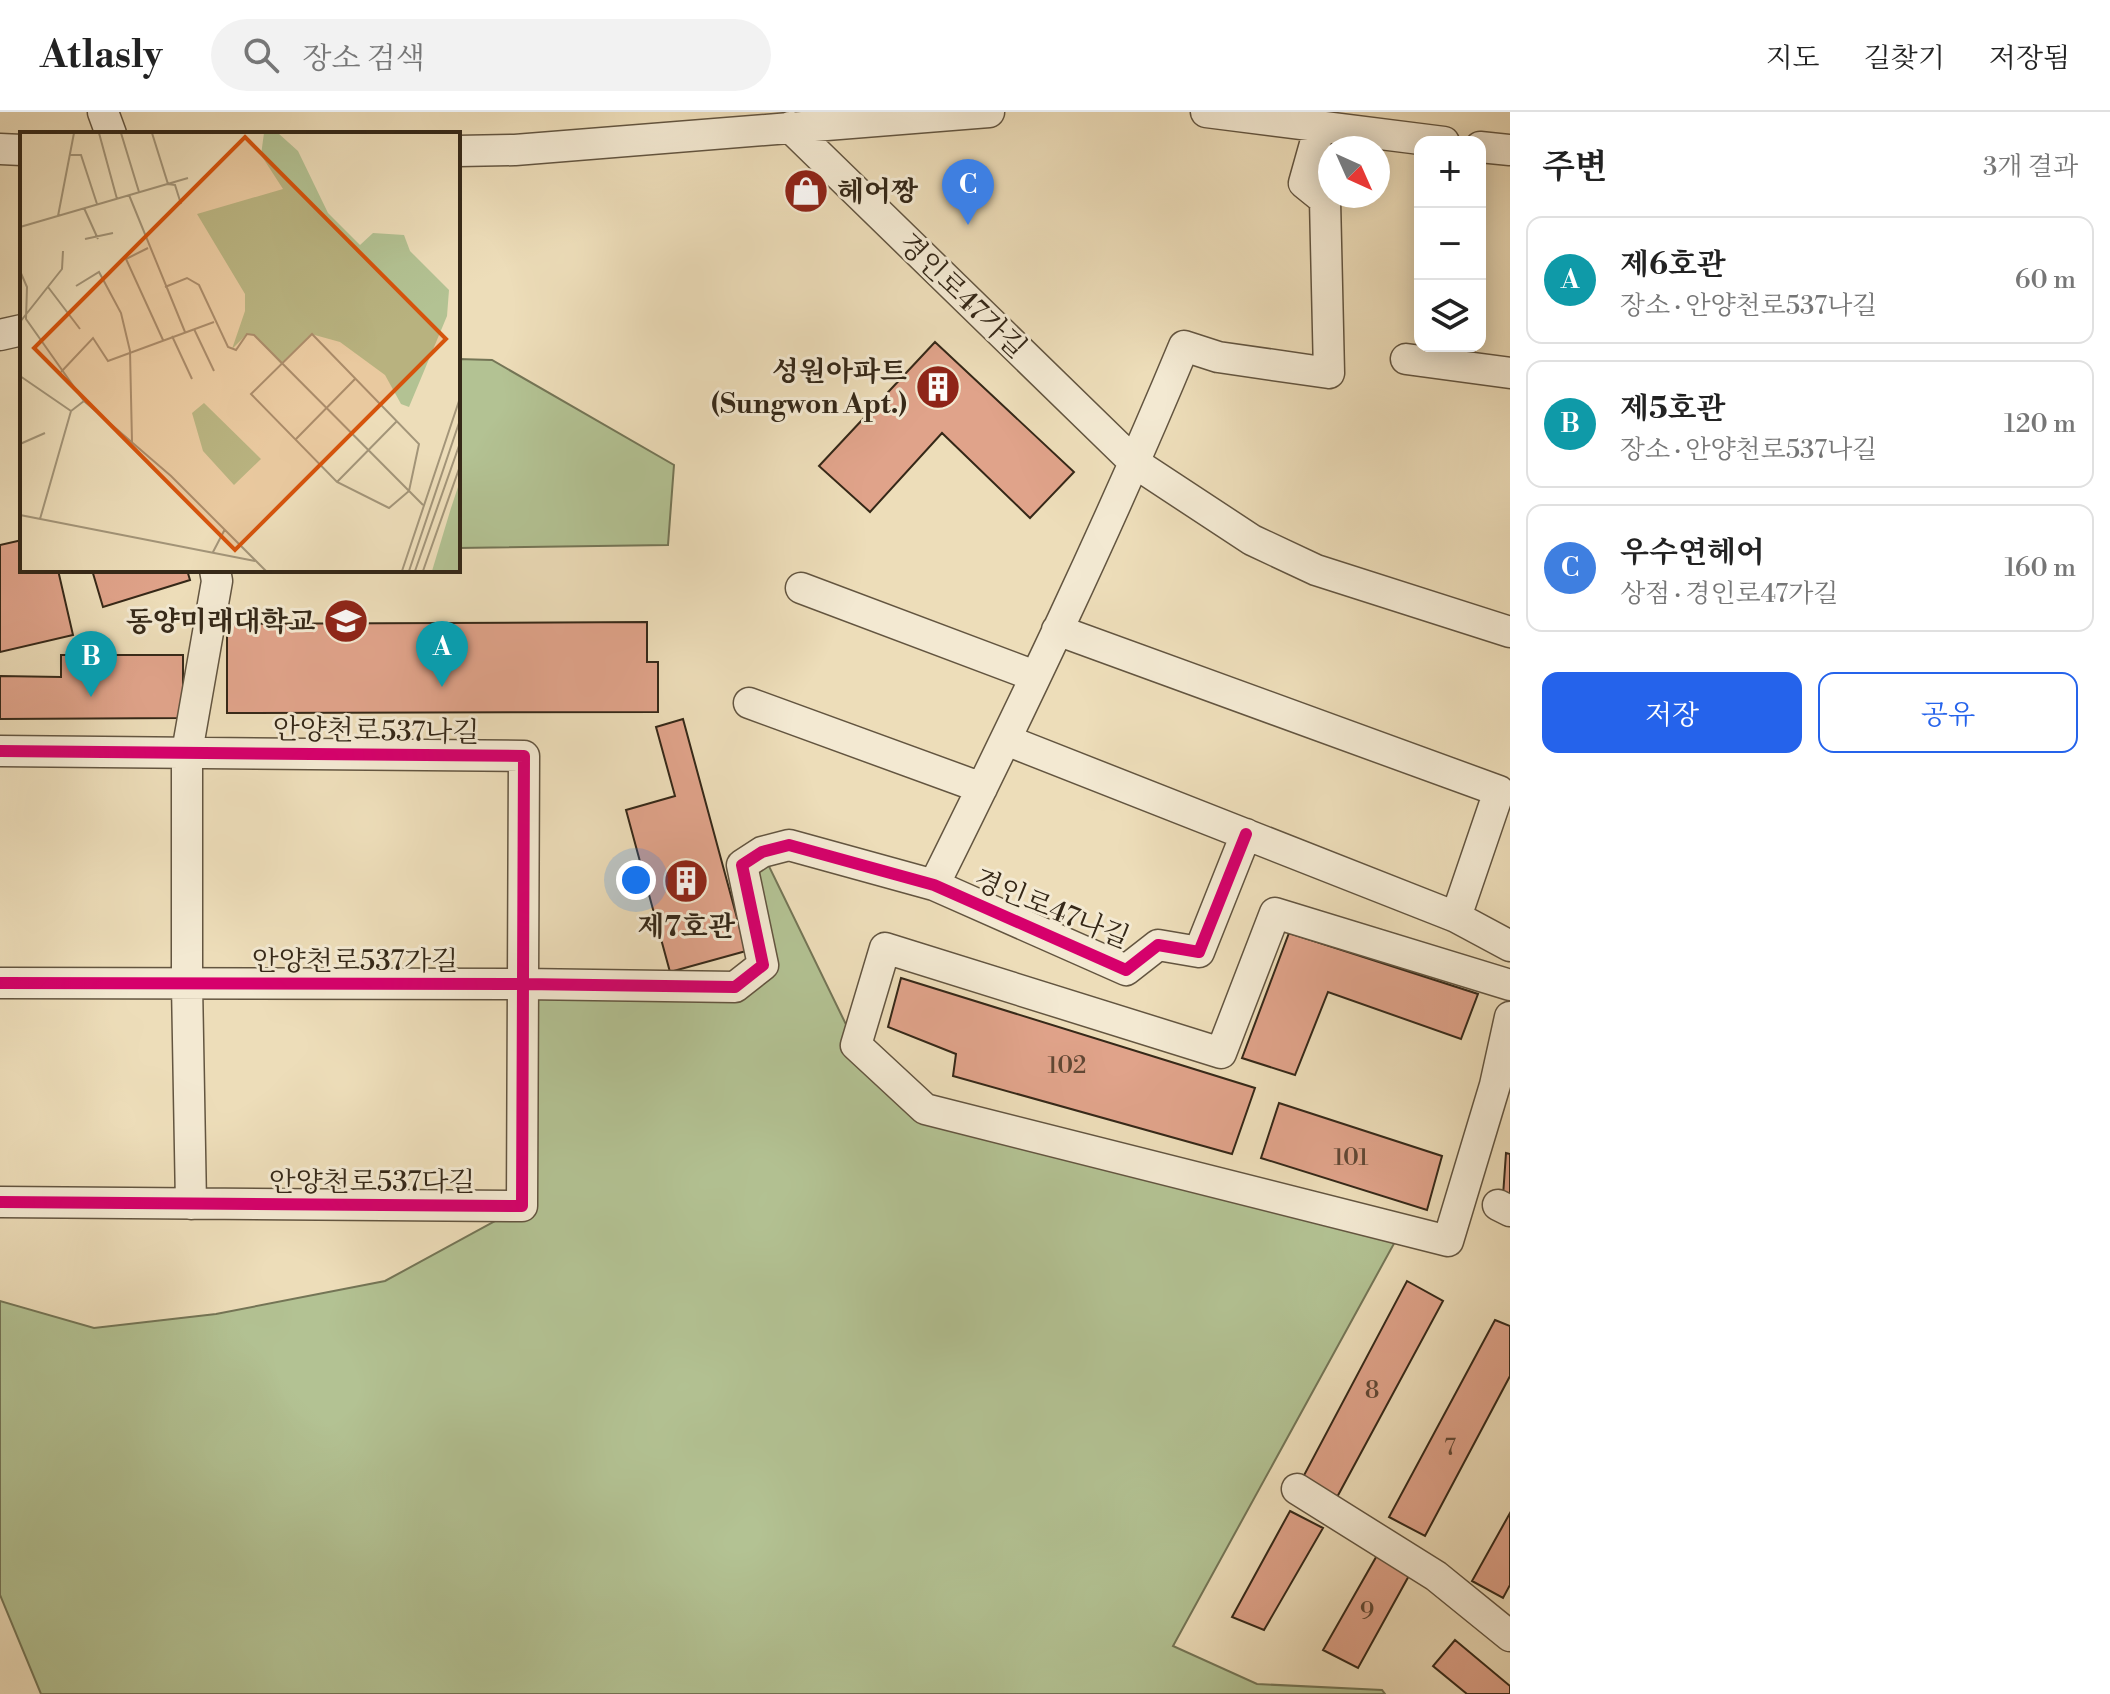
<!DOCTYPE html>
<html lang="ko">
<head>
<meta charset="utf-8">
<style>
  body { margin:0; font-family:"Libre Bodoni","Noto Serif KR",serif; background:#f2f2f2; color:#222 }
  .controls { position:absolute; right:24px; top:24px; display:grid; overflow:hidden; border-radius:16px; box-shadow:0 4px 20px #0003 }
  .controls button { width:72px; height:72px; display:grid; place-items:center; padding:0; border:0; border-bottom:2px solid #e0e0e0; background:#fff; color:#222; font:40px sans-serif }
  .compass { position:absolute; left:1318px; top:24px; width:72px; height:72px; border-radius:50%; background:#fff; box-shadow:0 4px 20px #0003; rotate:135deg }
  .you { position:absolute; left:636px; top:768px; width:28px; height:28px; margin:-20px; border:6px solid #fff; border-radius:50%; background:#1a73e8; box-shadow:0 0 0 12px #1a73e833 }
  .badge { display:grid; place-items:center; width:52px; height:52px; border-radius:50%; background:#2563eb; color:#fff; font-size:26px; font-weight:700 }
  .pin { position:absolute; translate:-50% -66px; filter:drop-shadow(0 2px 4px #0008) }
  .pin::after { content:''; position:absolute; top:42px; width:28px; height:24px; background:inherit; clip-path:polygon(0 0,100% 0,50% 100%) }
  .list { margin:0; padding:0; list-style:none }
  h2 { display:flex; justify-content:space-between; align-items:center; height:104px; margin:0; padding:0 32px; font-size:34px }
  h2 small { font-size:26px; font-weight:400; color:#767676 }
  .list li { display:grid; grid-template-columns:52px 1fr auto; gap:24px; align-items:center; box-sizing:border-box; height:128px; margin:0 16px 16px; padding:0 16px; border:2px solid #e0e0e0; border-radius:16px }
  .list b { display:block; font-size:30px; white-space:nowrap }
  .list p { margin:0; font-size:26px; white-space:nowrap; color:#767676 }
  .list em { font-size:26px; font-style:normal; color:#767676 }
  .actions { display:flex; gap:16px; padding:24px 32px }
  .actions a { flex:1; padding:18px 0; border:2px solid #2563eb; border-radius:16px; text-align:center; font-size:28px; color:#2563eb }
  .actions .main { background:#2563eb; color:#fff }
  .icon { flex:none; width:44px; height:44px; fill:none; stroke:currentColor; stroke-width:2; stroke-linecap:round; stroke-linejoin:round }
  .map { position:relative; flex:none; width:1510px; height:1582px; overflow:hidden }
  header { display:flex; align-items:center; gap:48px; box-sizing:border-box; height:112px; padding:0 40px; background:#fff; border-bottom:2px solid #e0e0e0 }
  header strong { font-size:38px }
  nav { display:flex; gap:44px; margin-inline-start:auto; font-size:28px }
  .search { width:560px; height:72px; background:#f2f2f2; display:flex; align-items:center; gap:20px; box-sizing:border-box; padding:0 28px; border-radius:44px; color:#767676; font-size:30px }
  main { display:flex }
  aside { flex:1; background:#fff }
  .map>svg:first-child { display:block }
  .green { fill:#b3c293; stroke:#747556; stroke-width:2 }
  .building { fill:#e0a38a; stroke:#352818; stroke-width:2 }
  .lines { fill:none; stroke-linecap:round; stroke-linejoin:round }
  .minor-casing { stroke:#635540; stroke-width:33 }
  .minor { stroke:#f3e9d2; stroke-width:30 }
  .cycleway-casing { stroke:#f3e9d2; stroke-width:17 }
  .cycleway { stroke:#d6006c; stroke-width:12 }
  .labels { text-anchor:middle; stroke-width:6; stroke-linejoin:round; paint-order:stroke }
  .number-label { font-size:24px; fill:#604734 }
  .poi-label { font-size:28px; font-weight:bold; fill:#352818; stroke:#f3e9d2; text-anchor:end }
  .street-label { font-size:28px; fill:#352818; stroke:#f3e9d2 }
  .inset-road { fill:none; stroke:#a39579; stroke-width:2 }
  .view { fill:#d6540d; fill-opacity:0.15; stroke:#d6540d; stroke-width:4 }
  .inset-edge { fill:none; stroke:#352818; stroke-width:4 }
</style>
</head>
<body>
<header>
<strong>Atlasly</strong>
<div class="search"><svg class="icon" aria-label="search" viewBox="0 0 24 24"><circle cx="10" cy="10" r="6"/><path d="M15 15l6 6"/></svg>장소 검색</div>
<nav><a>지도</a><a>길찾기</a><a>저장됨</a></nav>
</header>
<main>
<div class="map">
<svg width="1510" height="1582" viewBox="0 0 1510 1582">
  <rect width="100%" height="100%" fill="#edddb9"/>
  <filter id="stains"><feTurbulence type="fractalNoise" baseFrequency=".0025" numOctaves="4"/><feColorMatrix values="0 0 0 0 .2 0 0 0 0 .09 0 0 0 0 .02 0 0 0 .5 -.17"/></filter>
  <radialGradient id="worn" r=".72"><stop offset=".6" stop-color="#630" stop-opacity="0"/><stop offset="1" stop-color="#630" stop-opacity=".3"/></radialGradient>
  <path class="green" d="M458,247L492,248L674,353L668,433L458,436Z
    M762,740L856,933L925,997L1402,1117L1173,1534L1257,1572L1382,1578L1385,1582H41L0,1483V1189L94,1216L216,1202L385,1169L521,1095L524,872L735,875L763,853L743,753Z"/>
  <path class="building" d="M935,230L1074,360L1030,406L942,321L870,400L819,354Z
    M22,428V458H58L73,523L0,540V433Z
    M92,458H187L190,468L103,495Z
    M647,510V550H658V600L227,601V512Z
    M61,543H183V606L0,607V564L61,565Z
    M683,607L746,839L670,860L626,698L675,684L656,615Z
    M1289,821L1478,882L1461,927L1328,880L1295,963L1242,946Z
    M901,866L1255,976L1232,1042L953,964L956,942L888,915Z
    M1279,991L1442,1044L1427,1098L1261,1046Z
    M1506,1041L1510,1042V1088L1503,1084Z
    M1407,1169L1443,1189L1336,1387L1302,1367Z
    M1495,1208L1510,1214V1264L1425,1424L1389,1405Z
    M1290,1399L1323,1416L1264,1518L1232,1505Z
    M1510,1401V1473L1503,1486L1472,1469Z
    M1379,1440L1411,1460L1358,1556L1323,1538Z
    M1455,1528L1510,1574V1582H1467L1433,1554Z"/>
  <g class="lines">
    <g class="minor-casing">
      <path id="minor" d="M103,0L111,22
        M1206,0L1444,30
        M790,15L1135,351L1252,428L1316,458L1510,520
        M1480,35L1510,38
        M0,37L22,38
        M458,39L515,38L989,0
        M0,223L22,218
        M1406,247L1510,261
        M801,476L1035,564
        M1057,518L1499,679L1456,805
        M749,591L982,676
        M1006,628L1456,805L1510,834
        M0,639L524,644L522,1094L0,1090
        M934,773C1022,596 1108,417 1184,234L1218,245L1329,261L1325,88L1304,71L1320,14
        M0,871L524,872L735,875L763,853L742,753L762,740L789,733L934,773L1126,858L1158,833L1199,840L1246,722
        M1510,873L1275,801L1221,941L885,836L856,933L925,997L1448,1129L1495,973L1510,905
        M191,1092L187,872V640L217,469L215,458
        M1498,1093L1510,1099
        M1297,1377L1436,1464L1510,1524"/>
    </g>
    <use href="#minor" class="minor"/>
    <g class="cycleway-casing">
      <path id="cycleway" d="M0,639L524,644L522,1094L0,1090
        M0,871L524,872L735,875L763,853L742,753L762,740L789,733L934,773L1126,858L1158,833L1199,840L1246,722"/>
    </g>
    <use href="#cycleway" class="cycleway"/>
  </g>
  <defs>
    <g id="shop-disc" transform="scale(2.3)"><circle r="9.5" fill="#8f2418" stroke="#f3e9d2"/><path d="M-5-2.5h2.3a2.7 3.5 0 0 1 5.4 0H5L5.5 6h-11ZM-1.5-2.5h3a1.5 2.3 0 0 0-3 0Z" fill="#fff"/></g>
    <g id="building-disc" transform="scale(2.3)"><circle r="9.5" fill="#8f2418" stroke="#f3e9d2"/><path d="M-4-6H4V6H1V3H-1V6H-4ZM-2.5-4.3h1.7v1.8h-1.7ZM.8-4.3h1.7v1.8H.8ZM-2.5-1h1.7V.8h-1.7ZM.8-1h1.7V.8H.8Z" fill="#fff"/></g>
    <g id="university-disc" transform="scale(2.3)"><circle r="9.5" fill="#8f2418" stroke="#f3e9d2"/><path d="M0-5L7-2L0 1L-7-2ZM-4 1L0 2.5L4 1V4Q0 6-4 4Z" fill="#fff"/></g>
  </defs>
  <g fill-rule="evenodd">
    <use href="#shop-disc" x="806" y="79"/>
    <use href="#building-disc" x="938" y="275"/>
    <use href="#university-disc" x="346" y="509"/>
    <use href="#building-disc" x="686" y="769"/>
  </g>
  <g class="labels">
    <g class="number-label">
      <text x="1067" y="961">102</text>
      <text x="1351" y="1053">101</text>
      <text x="1372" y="1286">8</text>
      <text x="1450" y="1343">7</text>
      <text x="1367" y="1507">9</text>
    </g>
    <g class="poi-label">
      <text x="837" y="89" text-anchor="start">헤어짱</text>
      <text x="907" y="269">성원아파트<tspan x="907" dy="32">(Sungwon Apt.)</tspan></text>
      <text x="315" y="519">동양미래대학교</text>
      <text x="686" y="824" text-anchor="middle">제7호관</text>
    </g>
    <g class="street-label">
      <text transform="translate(963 183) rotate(44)" y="10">경인로47가길</text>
      <text transform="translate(376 618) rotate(1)" y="10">안양천로537나길</text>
      <text transform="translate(1052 796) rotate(22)" y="10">경인로47나길</text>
      <text x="355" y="858">안양천로537가길</text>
      <text x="372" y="1079">안양천로537다길</text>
    </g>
  </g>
  <g transform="translate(20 20)">
    <rect width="440" height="440" fill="#edddb9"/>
    <path d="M244,1H258L278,19L308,81L340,113L353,101L384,103L390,119L429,158L427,184L389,275L381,272L365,243L320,210L291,202L261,232L234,203L227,202L212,217L225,179V162L177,82L263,57L241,23ZM184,271L241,327L214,353L183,319L172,281ZM440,349V439H412L431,376Z" fill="#b3c293"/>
    <path class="inset-road" d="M79,1L97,67M101,1L119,60M132,1L148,52L155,53L161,72M49,23H61L77,72M109,63L165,200M64,76L78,107M38,84L54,1M0,95L168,46M65,107L93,101M128,116L106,127L143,208M0,139L7,155L6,187L64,269L151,344L246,439M56,154L79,140L101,181L110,219L112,310M28,155L60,197M145,155L167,146L179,153L208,215L216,218L227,202L234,203L403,373M0,190L42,137L43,119M174,197L194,239M292,202L399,312L389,359L369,376L317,350L231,262ZM152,204L172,247M41,240L73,206L88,229L194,190M0,244L51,279M276,307L335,247M0,312L25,301M317,350L377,289M0,383L235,429M20,387L51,279L64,269M193,420L205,397M382,439L440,266M389,439L440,288M395,439L440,311M403,439L440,334"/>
    <path class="view" d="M225,5L426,207L215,418L14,216Z"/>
    <rect width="440" height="440" class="inset-edge"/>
  </g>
  <rect width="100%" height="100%" filter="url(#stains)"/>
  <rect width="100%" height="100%" fill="url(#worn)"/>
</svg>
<div class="controls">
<button>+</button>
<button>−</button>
<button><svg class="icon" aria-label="layers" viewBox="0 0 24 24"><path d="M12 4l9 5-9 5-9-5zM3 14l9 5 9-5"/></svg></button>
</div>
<svg class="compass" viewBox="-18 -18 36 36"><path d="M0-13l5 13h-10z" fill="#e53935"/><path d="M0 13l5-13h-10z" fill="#767676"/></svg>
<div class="you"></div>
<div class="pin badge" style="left:442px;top:575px;background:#0f9aa8">A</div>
<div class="pin badge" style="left:91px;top:585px;background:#0f9aa8">B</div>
<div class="pin badge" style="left:968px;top:113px;background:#3f7fe0">C</div>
</div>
<aside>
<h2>주변<small>3개 결과</small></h2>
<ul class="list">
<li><span class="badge" style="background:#0f9aa8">A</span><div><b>제6호관</b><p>장소 · 안양천로537나길</p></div><em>60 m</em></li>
<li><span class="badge" style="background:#0f9aa8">B</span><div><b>제5호관</b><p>장소 · 안양천로537나길</p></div><em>120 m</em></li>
<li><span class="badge" style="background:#3f7fe0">C</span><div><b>우수연헤어</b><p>상점 · 경인로47가길</p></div><em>160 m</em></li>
</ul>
<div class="actions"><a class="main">저장</a><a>공유</a></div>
</aside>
</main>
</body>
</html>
